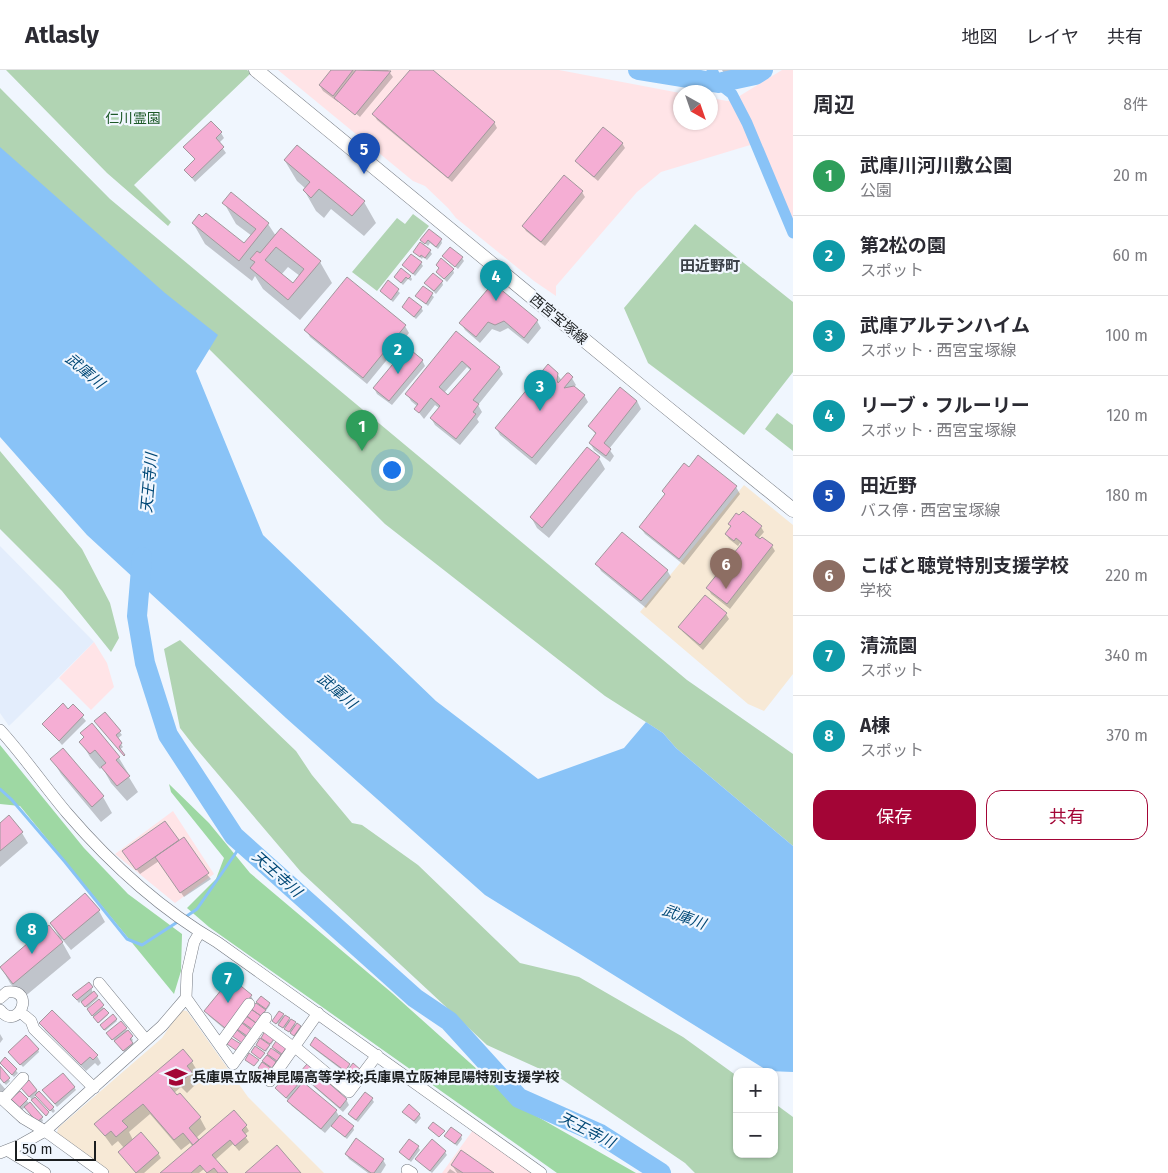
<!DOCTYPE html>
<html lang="ja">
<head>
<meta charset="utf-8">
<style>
  body { margin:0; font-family:"Fira Sans","Noto Sans JP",sans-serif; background:#f2f2f3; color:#2b2b33 }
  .controls { position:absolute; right:15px; bottom:15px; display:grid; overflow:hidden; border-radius:10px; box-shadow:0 1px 4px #0004 }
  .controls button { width:45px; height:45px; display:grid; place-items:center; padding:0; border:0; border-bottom:1px solid #e1e1e2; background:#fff; color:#2b2b33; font:25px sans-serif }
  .compass { position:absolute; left:673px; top:15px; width:45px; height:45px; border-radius:50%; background:#fff; box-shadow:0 1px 4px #0004; rotate:140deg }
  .scale { position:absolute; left:15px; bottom:12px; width:81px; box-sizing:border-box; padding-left:5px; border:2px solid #1b1e20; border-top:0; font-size:14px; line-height:18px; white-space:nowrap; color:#1b1e20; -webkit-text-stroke:4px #f0f6fe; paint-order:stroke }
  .you { position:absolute; left:391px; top:399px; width:18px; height:18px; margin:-12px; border:4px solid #fff; border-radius:50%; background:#1a73e8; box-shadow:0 0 0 8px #1a73e833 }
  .badge { display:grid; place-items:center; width:32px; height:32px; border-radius:50%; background:#a30536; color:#fff; font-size:16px; font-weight:700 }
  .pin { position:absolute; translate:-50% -41px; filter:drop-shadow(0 1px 2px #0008) }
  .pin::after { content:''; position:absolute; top:26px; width:18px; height:15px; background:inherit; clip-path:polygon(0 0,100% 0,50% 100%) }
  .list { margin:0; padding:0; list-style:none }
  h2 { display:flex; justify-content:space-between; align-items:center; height:65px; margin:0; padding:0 20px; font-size:21px }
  h2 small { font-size:16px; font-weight:400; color:#7c7c81 }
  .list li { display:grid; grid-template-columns:32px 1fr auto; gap:15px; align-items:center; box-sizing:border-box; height:80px; padding:0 20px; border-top:1px solid #e1e1e2 }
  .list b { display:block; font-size:19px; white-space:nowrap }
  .list p { margin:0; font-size:16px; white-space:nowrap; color:#7c7c81 }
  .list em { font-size:16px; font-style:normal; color:#7c7c81 }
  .actions { display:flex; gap:10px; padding:15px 20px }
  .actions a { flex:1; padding:11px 0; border:1px solid #a30536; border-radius:15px; text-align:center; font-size:18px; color:#a30536 }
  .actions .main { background:#a30536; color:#fff }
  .map { position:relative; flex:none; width:793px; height:1103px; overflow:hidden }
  header { display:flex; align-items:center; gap:30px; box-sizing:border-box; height:70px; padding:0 25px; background:#fff; border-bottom:1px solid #e1e1e2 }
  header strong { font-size:24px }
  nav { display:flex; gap:28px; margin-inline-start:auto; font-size:18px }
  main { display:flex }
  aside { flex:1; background:#fff }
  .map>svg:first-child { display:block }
  .built { fill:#e3edfc }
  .industrial { fill:#ffe4e7 }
  .education { fill:#f7e9d6 }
  .green { fill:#b1d4b3 }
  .forest { fill:#9ed8a3 }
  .water { fill:#89c3f7 }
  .shadow { fill:#0003; fill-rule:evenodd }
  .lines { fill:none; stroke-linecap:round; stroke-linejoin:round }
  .stream { stroke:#89c3f7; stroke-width:3 }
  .canal { stroke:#89c3f7; stroke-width:11 }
  .river { stroke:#89c3f7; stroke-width:20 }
  .building { fill:#f5aed4; stroke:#a2989d; fill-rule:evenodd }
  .minor-casing { stroke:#757a82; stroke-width:12 }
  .major-casing { stroke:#757a82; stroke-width:15 }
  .minor { stroke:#fff; stroke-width:11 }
  .major { stroke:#fff; stroke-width:14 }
  .labels { text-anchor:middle; stroke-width:4.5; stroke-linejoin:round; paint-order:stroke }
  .park-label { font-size:14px; fill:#1d5928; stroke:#f0f6fe }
  .street-label { font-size:14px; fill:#1b1e20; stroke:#f0f6fe }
  .poi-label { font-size:14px; font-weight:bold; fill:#1b1e20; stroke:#f0f6fe; text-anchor:start }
  .neighbourhood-label { font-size:15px; font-weight:bold; fill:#3c4148; stroke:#f0f6fe }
  .water-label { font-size:15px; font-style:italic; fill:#004876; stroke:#f0f6fe }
</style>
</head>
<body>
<header>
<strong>Atlasly</strong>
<nav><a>地図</a><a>レイヤ</a><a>共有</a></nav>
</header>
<main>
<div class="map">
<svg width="793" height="1103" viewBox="0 0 793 1103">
  <rect width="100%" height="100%" fill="#f0f6fe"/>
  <path class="built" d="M0,476L94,572L9,656L0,643Z"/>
  <path class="industrial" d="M278,0H559L680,23V52H710L711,28L727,31L733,30L782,0H793V151L760,72L661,102L637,122L556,216V226L534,211L456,148L448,138L425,116L413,111Z
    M94,572L107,593L114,617L91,640L59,608Z
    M173,741L214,804L175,833L115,784Z
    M473,1060L534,1103H442Z"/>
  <path class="education" d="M744,415L793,455V604L764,641L748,634L640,542Z
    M181,940L187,941L248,1027L324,1103H109L108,1100L57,1063L58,1058L162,968Z"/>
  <path class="green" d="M6,0H247L251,3L134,115L171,152L168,156L107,103Z
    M0,18L110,129L687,610L793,684V776L676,678L663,663L605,626L385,454L204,274L0,95Z
    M413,144L429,156L377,221L352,202L397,148L405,154Z
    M695,154L793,232V302L744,365L648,293L624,238Z
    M777,343L793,355V381L765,359Z
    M0,381L82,479L110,533L119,568L111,582L62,521L0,459Z
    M180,570L296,681L312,705L352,753L362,755L418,795L520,893L579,907L683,967L737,1006V1084H774V1033L793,1047V1103H695L685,1093L560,1008L487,975L301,802L194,676L180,658L164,579Z"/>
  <path class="forest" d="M0,675L84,778L128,824L182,864L181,901L174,924L20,736L0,734Z
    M169,714L209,753L250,803L392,923L517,1035L636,1103H557L209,857L187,838L216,809L224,788L171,722Z"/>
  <path class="water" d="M0,77L165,223L218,265L196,301L263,465L436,631L538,709L624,678L646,652L663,663L676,678L793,776V1002L768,1001L485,825L286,648L87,465L0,367Z"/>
  <path class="shadow" d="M332,0H388L393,7L360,47L338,29V32L323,21L320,16Z
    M411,0H432L494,52L497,58L452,112L377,50L374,44Z
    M693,0H703L695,3Z
    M722,0H732L733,1L725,5Z
    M221,63L224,68L219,73L226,83L195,112L185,100L195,90L185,77Z
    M622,73L625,78L598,111L580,96L577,91Z
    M285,91L364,132L376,153L364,166L331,139L324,148L316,141L304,120L306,119L297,111Z
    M564,107L582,122L585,127L545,176L526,161L523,156Z
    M224,133L268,154L276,166L320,192L332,213L300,250L263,219L255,206L252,211L205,174L193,153L245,175L252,166L236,154ZM288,197L300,206L293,215L281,205Z
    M422,170H441L442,173L438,179L430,173L428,176Z
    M430,181L432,184L427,190L423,187L422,189L414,182Z
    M444,187L462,188L464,191L458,199Z
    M421,193L423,196L415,206L404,195Z
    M437,195L453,200L454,203L447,212L437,202L439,198Z
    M410,206L412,209L411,211L408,209L403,215L395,207Z
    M388,212L400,223L393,232L381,221Z
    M442,212L443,215L436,224L426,214Z
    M493,214L537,251L541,258L528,274L508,258L500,262L492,259L480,273L465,260L461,253Z
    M423,217L434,227L428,236L417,226Z
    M403,237H421L423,241L416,249Z
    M405,256L409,263L367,314L310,267L306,260Z
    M456,263L499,297L503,304L478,335L482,342L477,349L479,352L460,375L435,355L431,348L439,338L435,335L424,349L416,339L418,337L411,331L407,324ZM467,297L471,301L449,327L444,323Z
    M422,290L425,296L392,335L377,324L374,318Z
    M557,304L562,311L570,305L576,315L574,317L584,325L588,332L536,395L500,365L496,358Z
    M637,331L641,339L609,379L614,386L610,392L594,380L590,373L596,365L590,356Z
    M698,387L736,417L740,424L684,495L645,464L640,457Z
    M599,388L605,399L549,468L537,458L531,447Z
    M730,454L761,457L764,462L758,469L760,471L762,468L772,476L775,481L730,539L711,524L708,518L742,475L740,473L738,476L729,469L726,464L732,457Z
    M597,494L667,500L671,507L646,538L601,501Z
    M726,544L729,549L703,580L683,562L680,557Z
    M73,636L86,651L62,675L44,654L68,641Z
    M105,643L122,665L117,669L123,677L119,680Z
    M92,655L119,688L128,703L127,704L138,722L127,731L111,713L102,697L100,699L90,687L81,672L85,668Z
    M63,680L103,727L112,743L101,752L61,704L52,689Z
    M165,752L179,773L211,809L184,827L159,791L140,804L127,786Z
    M0,754L22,763L28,773L0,797Z
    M85,825L99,841L105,852L71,880L62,869L61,870L71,888L23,928L10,913L1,897L59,867L51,853Z
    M92,918V921L98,928L87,938L81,931L79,933L76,929Z
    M251,926L254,931L228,962L209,946L206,941Z
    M261,928L270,935L243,973L234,966Z
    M99,931L108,945L99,953L88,940Z
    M52,941L97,986L101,993L98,996L95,993L86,1001L45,960L41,953Z
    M283,945L285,948L289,949L291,952L301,958L295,967L285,957L284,958L280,956L278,953L277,954L274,952Z
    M113,946L117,951L105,961L101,956Z
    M126,959L133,970L131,972L134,976L125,983L110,966Z
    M265,963L274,970L271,975L265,970L264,972L269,977L266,982L257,975Z
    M0,964L3,969L0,973Z
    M311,975L349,995L354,1014L348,1008L350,1005L348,1002L347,1004L313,978Z
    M273,977L286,980L268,1005L259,998L272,980L276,982Z
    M38,979L39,982L23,997L12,985Z
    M5,989L18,1003L14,1007L3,996Z
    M192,992L198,1002L193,1006L197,1013L187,1023L181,1017L174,1023L177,1027L180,1025L200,1048L206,1059L196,1068L199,1072L246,1056L249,1061L244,1065L249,1072L239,1081L233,1074L215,1090L226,1103H207L204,1099L199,1103H162L193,1077L190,1073L181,1080L150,1044L129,1062L133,1070L158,1083L161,1088L144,1103H136L123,1087L124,1078L118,1071L112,1076L96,1054Z
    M0,998L10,1011L6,1015L0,1008Z
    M301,1003L346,1029L349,1035L343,1042L304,1008Z
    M0,1013L6,1020L2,1023L0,1021Z
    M299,1013L301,1016L303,1013L336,1041L339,1046L353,1057L354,1060L347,1069L335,1059L332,1055L325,1063L292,1036L288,1030L277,1019Z
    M74,1017L76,1020L57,1037L46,1024Z
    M36,1020L53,1038L55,1041L53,1043L36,1025L33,1028L48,1043L47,1046L24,1021Z
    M20,1023L42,1048L43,1051L39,1054L26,1036L22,1040L14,1033Z
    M372,1029L374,1032L358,1052L351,1047L349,1044Z
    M404,1042L419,1044L421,1048L416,1054Z
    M446,1066H461L462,1069L457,1076Z
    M356,1070L383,1090L386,1095L381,1103H368L349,1089L346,1084Z
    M418,1077L420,1080L411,1092L400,1082Z
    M445,1082L447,1085L432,1103L417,1089Z
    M452,1095L492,1103H457Z
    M450,1099L456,1103H447Z"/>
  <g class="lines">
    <path class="stream" d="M0,719L11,729L65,792L127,869L142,875L179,851
      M184,848L197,839L242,774"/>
    <path class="canal" d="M712,0L718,13L732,24L747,53L793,163"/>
    <path class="river" d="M638,0L718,13L755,5L763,0
      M142,487L137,546L145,593L168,665L234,766L415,928L449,951L519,1028L600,1064L661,1103"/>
  </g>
  <path class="building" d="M331,0H353L333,26L319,15Z
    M356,0L391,1L355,45L334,28Z
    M410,0H433L495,52L448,108L372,44Z
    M211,51L222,62L216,68L224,77L192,108L184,100L195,89L183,77Z
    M603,57L623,73L594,107L575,91Z
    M297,75L365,131L352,146L319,119L311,128L303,120L310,112L284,90Z
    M564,105L583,121L541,172L522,156Z
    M231,122L269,153L239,191L192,153L199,144L202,147L206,143L244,173L256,159L222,133Z
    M281,158L321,191L288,230L250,198L255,192L250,189L257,181L260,183ZM276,177L304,199L293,213L265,190Z
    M429,159L442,169L436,177L428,170L425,174L420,170Z
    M420,172L431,180L425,188L421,185L420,187L413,182Z
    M450,177L463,187L455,197L442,186Z
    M411,184L422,192L413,204L402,195Z
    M441,188L454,199L444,209L436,202L439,198L436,195Z
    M401,198L411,206L408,209L406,207L401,213L394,207Z
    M433,203L443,211L434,221L424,213Z
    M347,207L406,255L363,308L304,260Z
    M388,210L399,219L391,230L380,221Z
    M493,213L538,250L524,268L504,251L495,255L488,252L476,267L459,253Z
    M423,216L433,223L426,234L415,226Z
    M409,227L422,237L414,247L402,237Z
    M456,261L500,297L473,330L479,334L473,342L476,344L456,369L430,348L440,336L431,328L419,343L414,339L418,334L405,324ZM462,291L471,299L448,325L439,317Z
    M407,277L423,290L389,331L373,318Z
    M548,294L558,303L557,310L558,313L567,303H569L573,307L564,318L574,316L585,325L532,388L495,358Z
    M620,317L637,331L604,373L611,379L606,386L589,373L596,363L588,356Z
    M587,377L600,387L542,458L530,447Z
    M698,385L737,416L679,489L639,457L665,424L662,421L684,393L689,397Z
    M743,441L762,456L755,465L760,469L762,467L773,475L727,534L706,518L742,473L736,468L734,471L725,464L731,456L728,454L736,443L739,445Z
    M622,462L668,500L641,531L595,494Z
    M705,525L727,543L700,575L678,557Z
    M63,633L68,639L73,634L84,645L59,671L42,654Z
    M105,642L121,661L116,665L122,673L119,677L125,685L124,686L94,651Z
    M92,653L120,687L116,690L130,706L117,716L101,697L106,693L95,680L90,684L79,672L84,667L80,663Z
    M63,678L104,726L92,737L50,689Z
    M9,745L23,762L0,781V753Z
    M165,751L179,770L136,800L122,781Z
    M184,767L209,803L180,823L155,787Z
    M85,823L100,840L64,870L50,853Z
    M49,855L63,872L13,914L0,897Z
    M231,908L252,925L225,958L204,941Z
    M89,912L93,917L77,930L72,925Z
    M94,921L98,926L85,937L81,932Z
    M261,926L270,933L266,939L256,932Z
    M99,929L104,935L92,946L87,939Z
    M256,933L266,940L261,946L251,939Z
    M104,938L109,943L98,953L93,947Z
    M251,939L261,946L256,953L247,946Z
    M52,940L98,985L93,990L90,987L81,995L39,953Z
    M279,941L284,944L276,954L272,951Z
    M113,944L117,949L104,960L100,955Z
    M285,945L290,948L283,958L278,955Z
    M246,946L256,953L252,959L242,952Z
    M291,949L296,952L289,962L284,959Z
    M121,951L127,958L112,970L106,963Z
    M242,953L251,960L247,966L237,959Z
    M297,953L301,956L294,966L290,963Z
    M128,960L133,966L130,969L133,973L123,981L114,971Z
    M237,960L246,967L242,973L232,966Z
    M265,961L275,968L270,974L261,968Z
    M26,965L39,979L20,995L8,982Z
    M315,967L350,994L345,1001L310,975Z
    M231,968L241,974L237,981L227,974Z
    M260,968L270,975L265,981L256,975Z
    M276,971L286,978L282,984L272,977Z
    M255,976L265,983L260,989L251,982Z
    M271,978L281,985L277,991L267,984Z
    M183,979L193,991L187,996L192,1002L180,1013L175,1007L167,1013L177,1025L180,1023L201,1047L189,1058L199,1070L193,1075L183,1063L174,1070L143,1034L122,1051L128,1057L116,1067L111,1061L105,1066L94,1054Z
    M249,983L259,990L254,996L245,990Z
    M267,985L276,992L272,998L262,991Z
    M5,987L17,999L12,1005L0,993Z
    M262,992L272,999L267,1005L258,998Z
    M353,993L361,1000L352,1012L347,1008L349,1004L347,1001Z
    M307,994L347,1029L340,1038L299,1003Z
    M0,996L10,1008L4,1013L0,1008Z
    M63,1003L75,1017L55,1034L42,1020Z
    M289,1003L300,1012L286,1028L275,1018Z
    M29,1010L37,1020L29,1027L21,1018Z
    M303,1012L337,1040L321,1059L287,1031Z
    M20,1021L28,1029L19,1038L11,1029Z
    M39,1021L54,1037L50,1041L35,1025Z
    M365,1022L373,1028L356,1050L348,1044Z
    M35,1027L49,1042L46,1046L31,1030Z
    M30,1032L43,1047L37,1052L24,1037Z
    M409,1034L420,1044L414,1051L402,1042Z
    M234,1040L247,1055L242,1060L247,1066L235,1076L230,1070L212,1085L228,1103H218L214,1098L207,1103L200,1095L191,1103H160Z
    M340,1045L354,1056L345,1067L331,1056Z
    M433,1052L445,1061L439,1067L428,1058Z
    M451,1057L462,1065L455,1074L444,1066Z
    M141,1062L159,1083L136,1103L118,1082Z
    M356,1068L384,1089L374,1103H371L345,1084Z
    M409,1069L419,1076L409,1090L399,1082Z
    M432,1069L446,1081L430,1101L415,1089Z
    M277,1075L301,1103H245Z
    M461,1080L494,1103H463L451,1095Z"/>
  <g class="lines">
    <g class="minor-casing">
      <path id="minor" d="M0,660C24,686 44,716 67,743C110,793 160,839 217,872L541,1103
        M200,862L194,872L187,903L186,928L233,994L266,948
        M99,913L146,970
        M0,928L7,922C37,918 18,963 0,940
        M25,946L31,951L34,959L94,1018
        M262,954L294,978
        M220,974L249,934
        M295,977L349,1022L377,985
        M270,1011L318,943
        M0,1027L23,1048L45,1061L103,1103
        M3,1030L23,1008
        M7,1080L45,1103
        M0,1083L20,1075L45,1061L162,956L186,928
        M407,1100L412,1103"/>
    </g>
    <g class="major-casing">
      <path id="major" d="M256,0L650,324L793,440"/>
    </g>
    <use href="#minor" class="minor"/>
    <use href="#major" class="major"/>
  </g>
  <defs>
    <g id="school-bare" transform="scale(1.725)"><path d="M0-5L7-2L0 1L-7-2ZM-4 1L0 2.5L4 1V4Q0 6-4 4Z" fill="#a30536" stroke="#f0f6fe" stroke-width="2.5" paint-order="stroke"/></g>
  </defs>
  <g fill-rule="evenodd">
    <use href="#school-bare" x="176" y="1007"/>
  </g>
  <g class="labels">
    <g class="park-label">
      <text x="133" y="53">仁川霊園</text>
    </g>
    <g class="street-label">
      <text transform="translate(559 249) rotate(40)" y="5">西宮宝塚線</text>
    </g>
    <g class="poi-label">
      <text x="192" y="1012">兵庫県立阪神昆陽高等学校;兵庫県立阪神昆陽特別支援学校</text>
    </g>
    <g class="neighbourhood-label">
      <text x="710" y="201">田近野町</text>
    </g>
    <g class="water-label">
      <text transform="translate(85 301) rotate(40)" y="5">武庫川</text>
      <text transform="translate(149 413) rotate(-85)" y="5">天王寺川</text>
      <text transform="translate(337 621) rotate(40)" y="5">武庫川</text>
      <text transform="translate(277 804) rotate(42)" y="5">天王寺川</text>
      <text transform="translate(684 847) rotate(20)" y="5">武庫川</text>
      <text transform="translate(587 1060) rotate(27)" y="5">天王寺川</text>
    </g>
  </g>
</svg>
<div class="controls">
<button>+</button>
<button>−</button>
</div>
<svg class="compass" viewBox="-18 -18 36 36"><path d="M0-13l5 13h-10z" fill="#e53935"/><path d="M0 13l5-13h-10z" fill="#7c7c81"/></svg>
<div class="scale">50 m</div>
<div class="you"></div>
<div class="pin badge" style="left:362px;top:381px;background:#2e9e5b">1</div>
<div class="pin badge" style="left:398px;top:304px;background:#0f9aa8">2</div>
<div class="pin badge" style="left:540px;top:341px;background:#0f9aa8">3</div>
<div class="pin badge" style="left:496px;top:231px;background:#0f9aa8">4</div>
<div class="pin badge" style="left:364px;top:104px;background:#1a4fb4">5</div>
<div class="pin badge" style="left:726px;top:519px;background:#8d6e63">6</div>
<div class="pin badge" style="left:228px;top:933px;background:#0f9aa8">7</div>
<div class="pin badge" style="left:32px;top:884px;background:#0f9aa8">8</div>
</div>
<aside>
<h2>周辺<small>8件</small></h2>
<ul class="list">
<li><span class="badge" style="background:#2e9e5b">1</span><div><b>武庫川河川敷公園</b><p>公園</p></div><em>20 m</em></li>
<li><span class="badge" style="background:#0f9aa8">2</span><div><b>第2松の園</b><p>スポット</p></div><em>60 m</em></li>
<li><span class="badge" style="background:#0f9aa8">3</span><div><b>武庫アルテンハイム</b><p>スポット · 西宮宝塚線</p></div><em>100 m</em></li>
<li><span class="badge" style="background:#0f9aa8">4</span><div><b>リーブ・フルーリー</b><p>スポット · 西宮宝塚線</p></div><em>120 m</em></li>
<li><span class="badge" style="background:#1a4fb4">5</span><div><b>田近野</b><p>バス停 · 西宮宝塚線</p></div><em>180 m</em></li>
<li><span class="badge" style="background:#8d6e63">6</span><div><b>こばと聴覚特別支援学校</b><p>学校</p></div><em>220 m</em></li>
<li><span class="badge" style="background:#0f9aa8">7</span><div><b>清流園</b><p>スポット</p></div><em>340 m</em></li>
<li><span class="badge" style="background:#0f9aa8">8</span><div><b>A棟</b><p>スポット</p></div><em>370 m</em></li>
</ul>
<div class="actions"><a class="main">保存</a><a>共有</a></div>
</aside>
</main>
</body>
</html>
